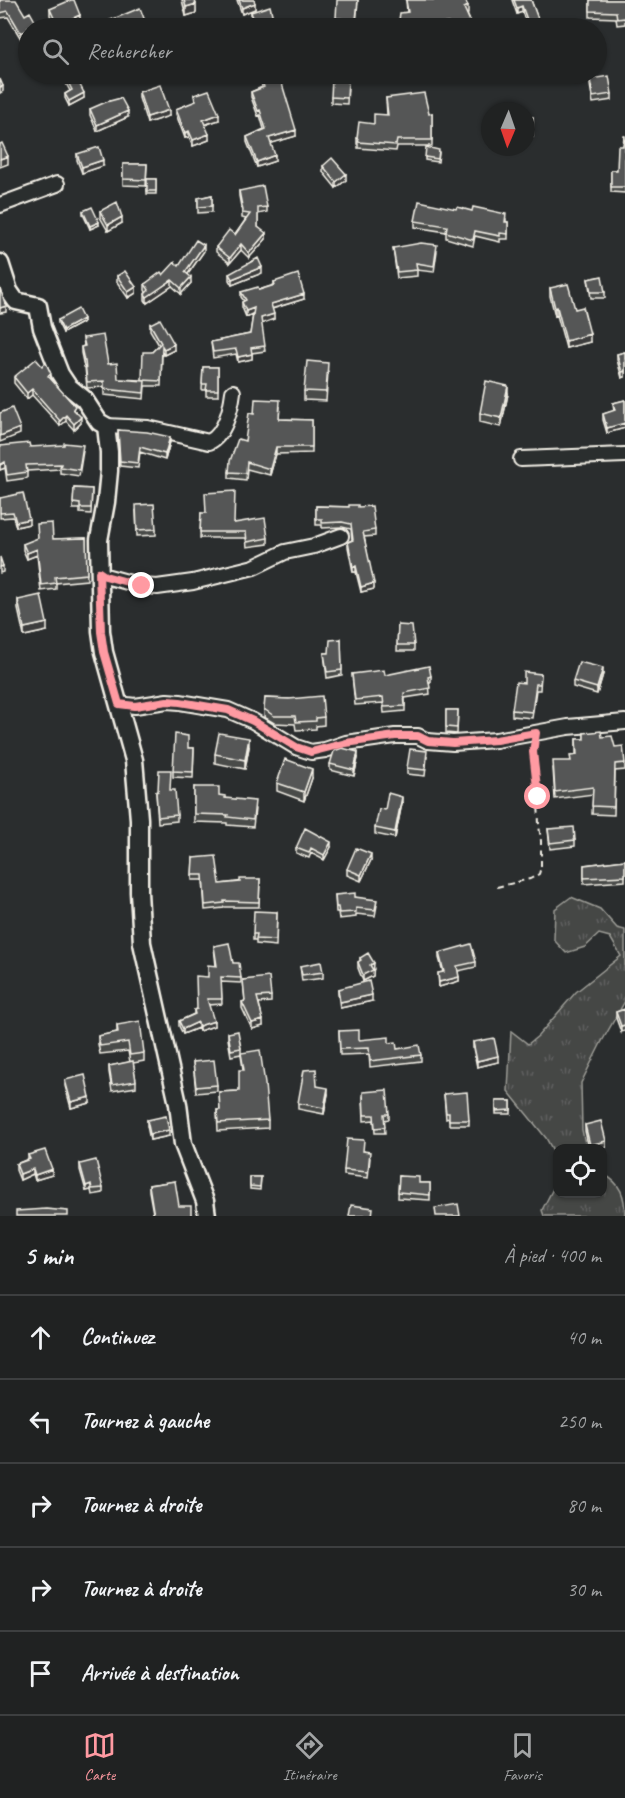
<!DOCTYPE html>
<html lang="fr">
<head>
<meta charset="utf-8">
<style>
  body { margin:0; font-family:Caveat,sans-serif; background:#2d2f2f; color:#f1f3f6 }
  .controls { position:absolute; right:18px; bottom:18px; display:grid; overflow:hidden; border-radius:12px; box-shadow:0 2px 4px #0004 }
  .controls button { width:54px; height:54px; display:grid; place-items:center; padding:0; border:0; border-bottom:2px solid #3d3f40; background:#202222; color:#f1f3f6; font:30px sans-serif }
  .compass { position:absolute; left:481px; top:102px; width:54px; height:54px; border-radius:50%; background:#202222; box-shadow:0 2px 4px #0004; rotate:182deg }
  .stop { position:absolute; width:18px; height:18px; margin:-14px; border:4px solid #ff9aa2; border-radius:50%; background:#fff }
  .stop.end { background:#ff9aa2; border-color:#fff; box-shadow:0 2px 6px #0008 }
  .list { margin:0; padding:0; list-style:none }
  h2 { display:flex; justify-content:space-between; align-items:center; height:78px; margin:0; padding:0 24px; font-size:26px }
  h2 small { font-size:20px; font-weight:400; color:#a2a4a5 }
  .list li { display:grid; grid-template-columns:39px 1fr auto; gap:18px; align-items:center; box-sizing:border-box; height:84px; padding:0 24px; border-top:2px solid #3d3f40 }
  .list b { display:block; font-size:22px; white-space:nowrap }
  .list em { font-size:20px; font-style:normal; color:#a2a4a5 }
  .icon { flex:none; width:33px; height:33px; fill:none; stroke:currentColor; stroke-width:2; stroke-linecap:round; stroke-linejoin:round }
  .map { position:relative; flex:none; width:625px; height:1216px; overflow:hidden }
  .search { position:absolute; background:#202222; box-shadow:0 2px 4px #0004; left:18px; right:18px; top:18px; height:66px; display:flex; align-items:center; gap:15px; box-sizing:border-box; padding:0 21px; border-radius:33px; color:#a2a4a5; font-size:22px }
  .sheet { height:498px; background:#202222 }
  nav { display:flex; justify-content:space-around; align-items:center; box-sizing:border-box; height:84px; border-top:2px solid #3d3f40; background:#202222; font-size:16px; color:#a2a4a5 }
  nav a { display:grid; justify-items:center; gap:3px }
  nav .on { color:#ff9aa2 }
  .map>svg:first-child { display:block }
  .grass { fill:url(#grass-tufts); stroke:#9c9c96; stroke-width:1.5 }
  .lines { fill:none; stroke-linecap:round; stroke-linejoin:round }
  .minor-casing { stroke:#f4f1e8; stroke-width:18 }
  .tertiary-casing { stroke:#f4f1e8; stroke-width:21 }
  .path { stroke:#f4f1e8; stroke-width:2; stroke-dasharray:6 4.5; stroke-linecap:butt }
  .minor { stroke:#2a2d2e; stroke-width:14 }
  .tertiary { stroke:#2a2d2e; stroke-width:16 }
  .wall { fill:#494b4a; stroke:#f4f1e8; stroke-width:1.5 }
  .shaded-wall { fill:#3c3d3c; stroke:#f4f1e8; stroke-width:1.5 }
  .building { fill:#555756; stroke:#f4f1e8; stroke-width:1.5 }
  .route { stroke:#ff9aa2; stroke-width:8 }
</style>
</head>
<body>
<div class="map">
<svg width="625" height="1216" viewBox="0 0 625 1216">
  <defs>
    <pattern id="grass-tufts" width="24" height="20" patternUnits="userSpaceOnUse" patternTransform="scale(1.5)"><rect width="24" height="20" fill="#444645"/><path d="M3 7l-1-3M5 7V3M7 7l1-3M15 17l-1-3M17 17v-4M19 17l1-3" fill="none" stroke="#606160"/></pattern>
  </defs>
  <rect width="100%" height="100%" fill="#2a2d2e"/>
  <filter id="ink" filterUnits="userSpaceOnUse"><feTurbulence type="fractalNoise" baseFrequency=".0167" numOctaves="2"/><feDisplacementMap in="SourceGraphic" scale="12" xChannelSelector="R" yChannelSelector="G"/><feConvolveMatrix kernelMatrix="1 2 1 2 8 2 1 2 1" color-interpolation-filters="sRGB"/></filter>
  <g filter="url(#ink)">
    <path class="grass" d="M571,897L600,909L617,928L625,930V1001L601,1043L581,1083L582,1130L586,1148H558L557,1158L546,1138L508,1091L511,1031L528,1044L538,1036L576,992L621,956L610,937L599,934L585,947L566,953L554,940L555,909Z
      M603,1174C621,1183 625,1196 625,1216H544L542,1210L557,1181L558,1194H602Z"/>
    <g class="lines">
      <g class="minor-casing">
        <path id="minor" d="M0,205L57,184
          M106,426L148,428L209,442C225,435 231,408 233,392
          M521,459L625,455
          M99,572L105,576L142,586L157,587L193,582L254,567L285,552L314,546L341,536
          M119,704L135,706L167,701L180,702L228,710L253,721L296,747L311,752L325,750L346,743L395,736H418L428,741L453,743L496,740L568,727L625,722"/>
      </g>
      <g class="tertiary-casing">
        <path id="tertiary" d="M0,263L9,291L16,301L38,306L42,328L60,374L68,386L84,399L99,422L106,426L109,452V471L106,502L99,540L101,631L104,652L134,760L139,819V892L142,943L178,1104L183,1144L205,1201L207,1216"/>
      </g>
      <path class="path" d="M497,887L530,879L539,874L541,867V841L539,825L537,774L534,744"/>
      <use href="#minor" class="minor"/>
      <use href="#tertiary" class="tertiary"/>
    </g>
    <path class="wall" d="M0,0L28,28V35L21,39L8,17L0,18Z
      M182,0H195L196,13L186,16Z
      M237,0H254L255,9L242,14Z
      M358,0L356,25L336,24V18Z
      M406,0L468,14H467L473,28H379H382V22L399,20L407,12Z
      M512,0H531L541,28H528L522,12L517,14Z
      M590,0H625V24L617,25L616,18L590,17Z
      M50,9L80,21L62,28H56L50,15Z
      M251,12L273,24L259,28H254L251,18Z
      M61,74H98L79,83L84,98L69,106L65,98V94L70,91Z
      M261,78L296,136L271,143L275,161L257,167L247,142V137L264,129L260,115L258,116L251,97V92L262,87Z
      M590,79L612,94V100L593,103L590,85Z
      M348,86L347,104L331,103V97Z
      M139,92L169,116L147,123L139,98Z
      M194,95L219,120L205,125L209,140L193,146L189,137L185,138L176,114V109L195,102Z
      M386,98L429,114L432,113V146H397L396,151L358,148V144H357V138L374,124L387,115Z
      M90,109L128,117L97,131L90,115Z
      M533,117V136L526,137V118Z
      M625,136V193L611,192V170H617L623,146Z
      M439,153L438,162L425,160V157Z
      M77,154L103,166L82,173L77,160Z
      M123,164H147L146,186L123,185Z
      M323,166L346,180L336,188L323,172Z
      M147,179H156V194H147Z
      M239,191L267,207V212L258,214V227L266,239L249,258L241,250L230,263L216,252V247L235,235L246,219L242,218V212L239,196Z
      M212,195V212L198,213V198Z
      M83,211L99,225L90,229L83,214Z
      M100,211L122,223L108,231L100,217Z
      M506,219V222H508V239H500V242L475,236L473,246L446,238V232L415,227V221Z
      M393,248L437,251L434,272L417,270V276L397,278Z
      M204,251L188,274L191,283L181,294L172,286L147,303L145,300V294L146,292L145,290V284L163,275Z
      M262,273L232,285L229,280V274Z
      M117,276L136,293L128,298L117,282Z
      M588,279L605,292V298H591Z
      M274,282L304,299L272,309L274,319L261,323L265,351L252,353V359L238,362L236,354L213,358L211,342L250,334L253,314L246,317L242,307V302L244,301L241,297V292L259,290L274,285Z
      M550,288L575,309L590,342L566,348L557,315L555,316L550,296Z
      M58,320L83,322L63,333L58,323Z
      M150,324L174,350L164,355L162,352L161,386H145L144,399L104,395V387L87,388L85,367H84L81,353V347L84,346L83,338L108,364L118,379L142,380L152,352L159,345L150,330Z
      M625,352V377L622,378L617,360V354Z
      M203,367H218V396H206V390H202Z
      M328,372L326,401L304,400V391Z
      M14,377L51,379L75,411L81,423L74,430L66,421L60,426L32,395L27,399L14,383Z
      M508,394L501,427L480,422V413Z
      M625,400V428L607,433L603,420V414L614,411L613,403Z
      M280,407L279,419L312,420V453L276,454L270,475L247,469L246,480L229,478V472L245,441L254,414Z
      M118,430L170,442L165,460L140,452L138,468L120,466Z
      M0,446L30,447L83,451L79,476L60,473V469L27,471V478L7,481L5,468L0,470Z
      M74,488L92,489L91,514L80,513V509H73Z
      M0,498L29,524L16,527L13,517L0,518Z
      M316,506L358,507L375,530V536L364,537L374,589L361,592L356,572H353L348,547V542L352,540L351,529L342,527L322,528V525H316Z
      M136,511L156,529V535L137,536Z
      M201,513L234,523L268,538V544L247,547L246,538H200Z
      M86,538L87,580L56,583V589L41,591L37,555L27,559L23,550V544L53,539Z
      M18,600L47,631L24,636L18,609Z
      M398,625L414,645V651H397Z
      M341,639L342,675L327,678L324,653H329Z
      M352,674L431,676V682H429L430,694L405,698V711L384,713L383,703L355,705Z
      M541,674L540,690H536L532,718L512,716V710L524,683Z
      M603,674L597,694L573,687V681Z
      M265,698L289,699L324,717V725L316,726V729L296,730L295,724L274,723L264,717Z
      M446,710H458L457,734L446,733Z
      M584,733L602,737L615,747L625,763V770L615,771L614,815L592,814L593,794L555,799L553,768L571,761L576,755V739H584Z
      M249,747L245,769L215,763V754Z
      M188,748H194L193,778L173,777V771Z
      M427,757L425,776L407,774V768Z
      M358,758L354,776L330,770V764Z
      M312,778L304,801L277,791V783Z
      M194,787L255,809L253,827L227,825V823L194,822Z
      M170,790L177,815V821L158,823L156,792Z
      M402,803L395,838L375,834V828L385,810Z
      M548,829L575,840V846L550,849Z
      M331,847L324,860L311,853L309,858L296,853V848Z
      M193,858L220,884L260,879L259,907H224V908L205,910L203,880H192Z
      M371,860L361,881L347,875V869Z
      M625,860V881L584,884V865Z
      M335,895L355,897L377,905L375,916L356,914V917L339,919L338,912H336Z
      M277,912L276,946L256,944V940H253V934Z
      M214,946L233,963L241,978V983L221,982L222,1004L208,1005L214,1026L199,1031L198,1028L183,1034L179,1026V1021L194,1014V1010H197L208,977L216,966Z
      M439,953L476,962V967L458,971L459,981L439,987L438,973L443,972L439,958Z
      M360,958L374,969L373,970V976L363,981L358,968V962L360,961Z
      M300,966L323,972V978L302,981Z
      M243,980L271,996V1002L259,1003L263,1026L252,1029L242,1008V1002L245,1001Z
      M338,989L372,1001L340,1008L338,994Z
      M625,1009L621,1032L616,1018V1012Z
      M117,1025L144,1053V1061L133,1063L136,1081V1087L112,1091L109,1072V1066L130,1062L128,1051L100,1054L98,1044V1036L117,1032Z
      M339,1031L359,1040L389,1043L397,1049L421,1055V1061L370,1067L369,1054L340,1055Z
      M228,1033L241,1048V1053L268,1120V1128L218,1131L217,1110H220L219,1092L239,1091L243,1070L241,1054L231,1056L228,1039Z
      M473,1042L498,1062L477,1067L473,1048Z
      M193,1062L217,1085V1091L196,1093Z
      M65,1080L90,1103L71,1108L65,1086Z
      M317,1086L328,1094L324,1114L298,1109V1103Z
      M444,1094L469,1120V1125H449V1118L446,1119Z
      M363,1097L389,1114V1119L384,1120L385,1133H375L374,1120L364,1121Z
      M496,1101H511V1114H496Z
      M147,1120L169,1136L150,1140L147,1126Z
      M585,1125L606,1147L601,1149H589L585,1131Z
      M364,1151L370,1158L368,1178L344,1175V1170Z
      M28,1155L52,1175L35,1180L33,1174L20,1180L16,1170V1164L28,1159Z
      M80,1164L103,1188V1193L92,1195L91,1190L86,1191L80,1170Z
      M399,1176L419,1183H430V1200L398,1198Z
      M250,1177H261L260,1190L250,1189Z
      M175,1181L153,1213L149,1191V1185Z"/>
    <path class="shaded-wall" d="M255,3V9L242,14V8Z
      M196,4V13L186,16V7Z
      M468,6V14L464,15V8Z
      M522,6V12L517,14V8Z
      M80,15V21L62,28H57V25Z
      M273,18V24L259,28H255V24Z
      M145,21V27L143,28H130Z
      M28,30V35L21,39V33Z
      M89,74H98L77,84V79Z
      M214,74H228L214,79Z
      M3,86V91L0,93V87Z
      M84,93V98L69,106V101Z
      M169,110V116L147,123V117Z
      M128,111V117L97,131V125Z
      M219,114V120L203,125V120Z
      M296,130V136L269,144V138Z
      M189,131V137L185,138V133Z
      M209,134V140L193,146V140Z
      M275,155V161L257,167V162Z
      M8,156V164L0,167V159Z
      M103,160V166L82,173V167Z
      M346,174V180L336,188V182Z
      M122,217V223L108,231V225Z
      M99,222V225L90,229V226Z
      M266,233V239L249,258V253Z
      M241,244V250L230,263V258Z
      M204,245V251L185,278V272Z
      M262,267V273L232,285V279Z
      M191,277V283L181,294V288Z
      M172,280V286L147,303V297Z
      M136,287V293L128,298V292Z
      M304,294V299L271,309V304Z
      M6,306V312L0,313V308Z
      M557,307V315L555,316V308Z
      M254,308V313L246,317V311Z
      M274,314V319L261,324V318Z
      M83,319V322L63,333V330Z
      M590,334V342L566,348V341Z
      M174,344V350L164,355V349Z
      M252,354V359L238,362V357Z
      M625,371V377L622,378V372Z
      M508,386V394L501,427V418Z
      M32,389V395L27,399V393Z
      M66,415V421L60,426V421Z
      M81,417V423L74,430V424Z
      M625,423V428L607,433V428Z
      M20,428V434L0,442V436Z
      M170,437V442L165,460V454Z
      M276,447V454L270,475V469Z
      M5,462V468L0,470V465Z
      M29,519V524L16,527V522Z
      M37,549V555L27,559V553Z
      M3,566V572L0,573V567Z
      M356,566V572H353V567Z
      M374,583V589L361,592V587Z
      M47,623V631L24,636V628Z
      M603,668V674L597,694V688Z
      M249,738V747L245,769V760Z
      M358,752V758L354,776V770Z
      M312,769V778L304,801V792Z
      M402,797V803L395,838V832Z
      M331,842V847L324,860V855Z
      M371,854V860L361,881V875Z
      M374,963L373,976L363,981V975L370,965Z
      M459,977V981L439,987V982Z
      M372,995V1001L340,1008V1002Z
      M263,1020V1026L252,1029V1023Z
      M214,1021V1026L199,1031V1026Z
      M198,1022V1028L183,1034V1029Z
      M625,1025V1031L621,1032V1026Z
      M498,1056V1062L477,1067V1061Z
      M328,1088V1094L324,1114V1108Z
      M90,1097V1103L71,1108V1102Z
      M169,1130V1136L150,1140V1134Z
      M606,1141V1147L601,1149H590V1145Z
      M33,1169V1174L20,1180V1174Z
      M52,1169V1175L35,1180V1175Z
      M91,1184V1190L86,1191V1186Z"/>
    <path class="building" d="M0,0H16L25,15L30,12L39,28H28V30L21,33L8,11L0,13Z
      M71,0H74L80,15L57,25L50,9Z
      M184,0H195L196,4L186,7Z
      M239,0H254L255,3L242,8Z
      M337,0H358L356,20L336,18Z
      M406,0H465L468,6L464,8L473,28H453L452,26L449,27L448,23L407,28H379H383L382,22L399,20L400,13L408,12Z
      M514,0H531L541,27L538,28H530L522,6L517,8Z
      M590,0H625V18L617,19L616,12L590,11Z
      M270,6L273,18L255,24L251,12Z
      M140,8L145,21L130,28H109L106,22Z
      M64,74H89L77,79L84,93L69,101L65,94L72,90Z
      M275,74H279L296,130L269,138L275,155L257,162L247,137L266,129L260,110L258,111L251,92L264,87L261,78Z
      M609,76L612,94L593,97L590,79Z
      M0,79L3,86L0,87Z
      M332,79L348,80L347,98L331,97Z
      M160,85L169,110L147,117L139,92Z
      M209,90L219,114L203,120L209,134L193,140L189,131L185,133L176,109L196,101L194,95Z
      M424,93L429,114L432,113V140H397L396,145L358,142L359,139L357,138L359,122L374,124V114L388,115L386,98Z
      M121,98L128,111L97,125L90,109L106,102Z
      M533,117V130L526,131V118Z
      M624,136H625V187H611V170H617L618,146H623Z
      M2,143L8,156L0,159V144Z
      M99,147L103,160L82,167L77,154Z
      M426,147L439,150L438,159L425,157Z
      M332,158L346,174L336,182L323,166Z
      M123,164H147L146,180L123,179Z
      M147,179H156V191H147Z
      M263,186L267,207L258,208V227L266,233L249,253L241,244L230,258L216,247L229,230L235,235L250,214L242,213L243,211L239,191Z
      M212,195V206L198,207V198Z
      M419,201L456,209L457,207L472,211L473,207L506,214L505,222H508V234L500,233V236L475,231L473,240L446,232L447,226L415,221Z
      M117,202L122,217L108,225L100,211Z
      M92,207L99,222L90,226L83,211Z
      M196,240L204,245L185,272L191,277L181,288L172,280L147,297L145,294L149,290L145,284L161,272L163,275L175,262L179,266Z
      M421,243L437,245L434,266L416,263L417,270L397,272L393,248Z
      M258,258L262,267L232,279L229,274Z
      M125,271L136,287L128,292L117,276Z
      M298,274L304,294L271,304L274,314L261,318L265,346L251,348L252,354L238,357L236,349L213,352L211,342L250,334L254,308L246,311L242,302L246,300L241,292L258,287L259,290L275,285L274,282Z
      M602,276L605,292H591L588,279Z
      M568,284L575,309L583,307L590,334L566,341L557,307L555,308L550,288Z
      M0,288L6,306L0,308Z
      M78,309L83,319L63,330L58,320Z
      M160,319L174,344L164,349L162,346L161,381L142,380L143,352H152L161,343L150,324Z
      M103,335L108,364L117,363L118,379L145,381L144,393L104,389V381L87,382L85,361H84L81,347L85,346L83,338Z
      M625,352V371L622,372L617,354Z
      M36,359L42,366L46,363L51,374L48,376L75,406L73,409L81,417L74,424L66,415L60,421L32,389L27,393L14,377Z
      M307,361L328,363L326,392L304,391Z
      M203,367H218V390H206L207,384H202Z
      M486,381L508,386L501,418L480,413Z
      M255,399L280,400L279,419L312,420V447H276L270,469L247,462L246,473L229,472L230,461L238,439L245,441L249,413L254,414Z
      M625,400V423L607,428L603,414L615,410L613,403Z
      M12,408L20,428L0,436V413Z
      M118,430L147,432L170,437L165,454L140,447L138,463L120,461Z
      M29,443L30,447L64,445V443L83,445L79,470L60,467L61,464L26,465L27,472L7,475L5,462L0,465V446Z
      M74,488L92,489L91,508H80V504L73,503Z
      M235,491L234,523L265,518L268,538L247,542L246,532H200L201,513H206L205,493Z
      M23,493L29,519L16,522L13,512L0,513V498Z
      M154,504L156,529L137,530L136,505Z
      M349,505H358V507L372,506L375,530L363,532L374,583L361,587L356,566L353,567L348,542L353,540L351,524L342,522L322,523V519H316V506L349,507Z
      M52,523L53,539L86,538L87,574L55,577L56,583L41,585L37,549L27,553L23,544L38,538L37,524Z
      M0,557L3,566L0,567Z
      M41,595L47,623L24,628L18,600Z
      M398,625L412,626L414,645H397Z
      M341,639L342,670L327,672L324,653H329L330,640Z
      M579,662L603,668L597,688L573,681Z
      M429,666L431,676L428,677L430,688L404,693L405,706L384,707L383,697L355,700L352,674L384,670L385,675Z
      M524,672L541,674L540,684H536L532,712L512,710L516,682L524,683Z
      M322,696L324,717L316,718V721L296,722L295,716H274L264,709L265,698L289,699Z
      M446,710H458L457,728L446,727Z
      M601,731L602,737L612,736L615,747L623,746L625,763L615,764L614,807L592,806L593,787L555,792L553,761H571L570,756L577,755L576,739H584V733Z
      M219,733L249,738L245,760L215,754Z
      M175,734L188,736V748H194L193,772L173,771Z
      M342,748L358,752L354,770L330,764L334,751Z
      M410,749L427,751L425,770L407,768Z
      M285,759L312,769L304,792L277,783Z
      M159,770H171L170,790H175L177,815L158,817L156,792L158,791Z
      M194,787H219V795L225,796V798L255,801L253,820L227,817L228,815L194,814Z
      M388,793L402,797L395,832L375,828L379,809L385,810Z
      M574,827L575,840L550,843L548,829Z
      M305,828L331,842L324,855L311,848L309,853L296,848Z
      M356,848L371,854L361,875L347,869Z
      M216,856L220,884L240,882V879H260L259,902L224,901V903L205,905L203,875H192L193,858Z
      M625,860V876L584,878V865Z
      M355,893V897L377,900L375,910L356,908V912L339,913L338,907H336L335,895Z
      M254,911L277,912L276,940L256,939L257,934H253Z
      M229,943L233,963H239L241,978L221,977L222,999H207L214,1021L199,1026L198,1022L183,1029L179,1021L195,1014L194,1010L197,1009L196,976L208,977V965L217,966L214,946Z
      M471,944L476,962L457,966L459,977L439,982L438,973L444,972L439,953Z
      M368,953L374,963L370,965L373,970L363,975L358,962L361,960L360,958Z
      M321,962L323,972L302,975L300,966Z
      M269,977L271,996L257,997L263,1020L252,1023L242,1002L245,1001L243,980Z
      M369,981L372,995L340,1002L338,989Z
      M625,1009V1025L621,1026L616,1012Z
      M140,1021L144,1053L130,1055L128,1042L100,1046L98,1036L118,1032L117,1025Z
      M359,1030V1040L389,1037V1043L396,1042L397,1049L419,1045L421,1055L370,1061L369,1048L340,1049L339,1031Z
      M238,1031L241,1048L231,1050L228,1033Z
      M494,1038L498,1056L477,1061L473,1042Z
      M260,1050L265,1084L268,1120L218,1123L217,1110H220L219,1092L239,1091V1070H244L241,1053Z
      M214,1060L217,1085L196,1087L193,1062Z
      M133,1061L136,1081L112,1085L109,1066Z
      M316,1069L317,1086L328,1088L324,1108L298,1103L304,1070Z
      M85,1075L90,1097L71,1102L65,1080Z
      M387,1090L389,1114H384L385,1127L375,1128L374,1115H364L363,1092Z
      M467,1092L469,1120H449V1113H446L444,1094Z
      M496,1101H511V1110L496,1111Z
      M166,1116L169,1130L150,1134L147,1120Z
      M601,1121L606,1141L590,1145L585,1125Z
      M347,1139L364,1140L363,1151L370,1152L368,1172L344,1170Z
      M45,1150L52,1169L35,1175L33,1169L20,1174L16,1164L30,1159L28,1155Z
      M96,1160L103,1188L92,1189L91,1184L86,1186L80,1164Z
      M399,1176L419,1177V1183H430V1195L398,1192Z
      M250,1177H261L260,1187L250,1186Z
      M175,1181L179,1206H191V1216H154L149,1185Z
      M458,1204L460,1216H436L435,1208Z
      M351,1205L373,1208L372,1216H349Z
      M46,1209L68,1211V1216H16V1211Z"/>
  </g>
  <g class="lines" filter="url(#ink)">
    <path class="route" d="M142,586L105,576L99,572L101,632L104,652L119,704L135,706L167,701L180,702L228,710L253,721L296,747L311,752L346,743L395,736H418L428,741L453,743L496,740L536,733L533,752L538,797"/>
  </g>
</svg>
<div class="controls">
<button><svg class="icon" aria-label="locate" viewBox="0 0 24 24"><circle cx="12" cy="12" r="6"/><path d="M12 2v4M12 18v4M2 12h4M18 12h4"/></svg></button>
</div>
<svg class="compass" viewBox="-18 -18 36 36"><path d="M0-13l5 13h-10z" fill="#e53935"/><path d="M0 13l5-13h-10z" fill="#a2a4a5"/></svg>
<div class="stop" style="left:538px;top:797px"></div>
<div class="stop end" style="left:142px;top:586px"></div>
<div class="search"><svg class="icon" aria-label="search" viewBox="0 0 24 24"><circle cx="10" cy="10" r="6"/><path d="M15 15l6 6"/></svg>Rechercher</div>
</div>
<section class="sheet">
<h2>5 min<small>À pied · 400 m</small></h2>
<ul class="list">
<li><svg class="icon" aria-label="ahead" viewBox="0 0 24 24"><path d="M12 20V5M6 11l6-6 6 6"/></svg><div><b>Continuez</b></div><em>40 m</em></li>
<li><svg class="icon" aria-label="left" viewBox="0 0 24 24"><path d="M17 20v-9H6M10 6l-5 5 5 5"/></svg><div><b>Tournez à gauche</b></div><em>250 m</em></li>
<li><svg class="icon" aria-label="right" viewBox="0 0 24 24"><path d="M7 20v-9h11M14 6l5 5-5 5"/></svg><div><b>Tournez à droite</b></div><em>80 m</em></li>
<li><svg class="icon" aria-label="right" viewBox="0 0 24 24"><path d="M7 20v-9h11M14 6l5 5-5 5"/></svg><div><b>Tournez à droite</b></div><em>30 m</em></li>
<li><svg class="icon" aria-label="arrive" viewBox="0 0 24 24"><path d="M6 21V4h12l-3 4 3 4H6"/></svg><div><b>Arrivée à destination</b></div></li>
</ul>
</section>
<nav>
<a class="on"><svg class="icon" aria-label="map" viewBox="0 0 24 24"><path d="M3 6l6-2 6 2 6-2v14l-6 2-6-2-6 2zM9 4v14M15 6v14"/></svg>Carte</a>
<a><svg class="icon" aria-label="directions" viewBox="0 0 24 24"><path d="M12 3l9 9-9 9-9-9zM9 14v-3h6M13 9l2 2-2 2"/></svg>Itinéraire</a>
<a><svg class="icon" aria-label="saved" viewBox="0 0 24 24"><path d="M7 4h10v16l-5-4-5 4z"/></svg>Favoris</a>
</nav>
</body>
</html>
